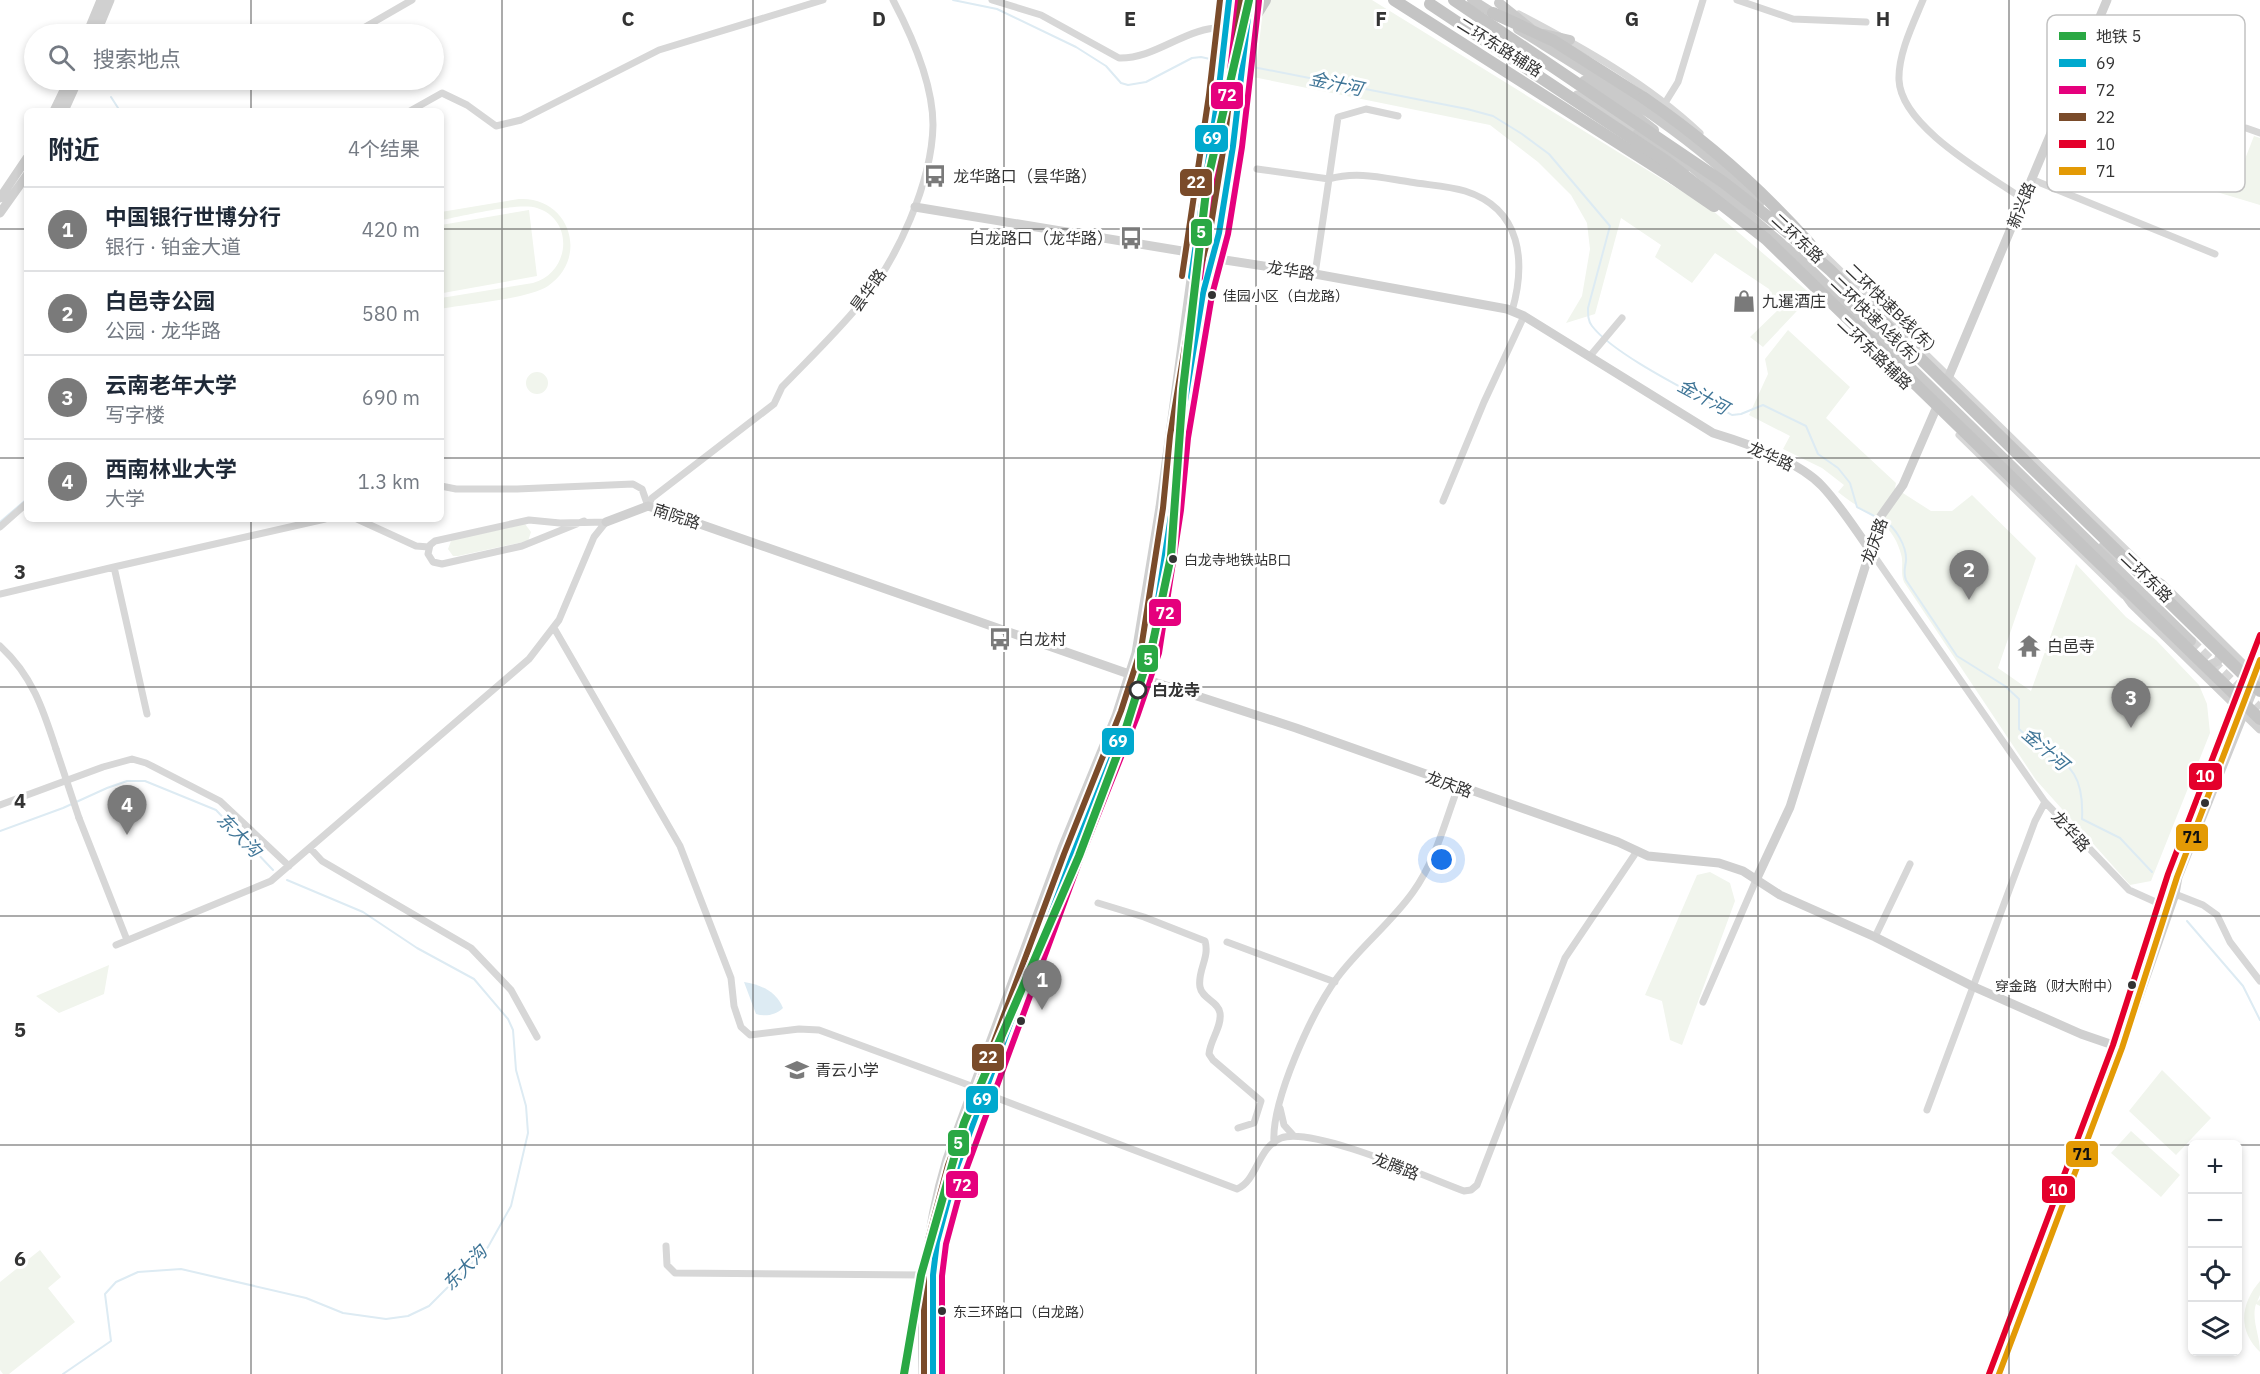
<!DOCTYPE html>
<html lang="zh">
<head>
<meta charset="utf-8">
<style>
  body { margin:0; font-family:"IBM Plex Sans","Noto Sans SC",sans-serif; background:#f6f6f7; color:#1f2937 }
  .controls { position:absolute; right:18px; bottom:18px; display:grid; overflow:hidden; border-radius:9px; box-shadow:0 3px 9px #0003 }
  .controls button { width:54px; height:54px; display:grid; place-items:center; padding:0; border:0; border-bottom:2px solid #e0e1e3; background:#fff; color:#1f2937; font:30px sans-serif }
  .you { position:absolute; left:1442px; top:860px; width:21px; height:21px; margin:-15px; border:4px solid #fff; border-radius:50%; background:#1a73e8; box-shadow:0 0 0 9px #1a73e833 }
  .badge { display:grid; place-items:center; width:39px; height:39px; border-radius:50%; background:#7a7a7a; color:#fff; font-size:20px; font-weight:700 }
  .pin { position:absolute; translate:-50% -50px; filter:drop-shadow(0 2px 3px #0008) }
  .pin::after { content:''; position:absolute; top:32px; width:21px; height:18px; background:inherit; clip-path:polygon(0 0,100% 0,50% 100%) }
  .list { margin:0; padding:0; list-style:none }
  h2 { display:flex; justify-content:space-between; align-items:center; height:78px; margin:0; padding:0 24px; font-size:26px }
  h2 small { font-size:20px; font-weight:400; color:#747a83 }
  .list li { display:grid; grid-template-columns:39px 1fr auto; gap:18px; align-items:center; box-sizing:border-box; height:84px; padding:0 24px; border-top:2px solid #e0e1e3 }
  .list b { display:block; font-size:22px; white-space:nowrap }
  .list p { margin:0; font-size:20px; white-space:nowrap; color:#747a83 }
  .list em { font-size:20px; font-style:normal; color:#747a83 }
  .icon { flex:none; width:33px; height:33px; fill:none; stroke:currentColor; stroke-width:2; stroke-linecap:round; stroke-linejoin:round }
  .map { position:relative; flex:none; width:2260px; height:1374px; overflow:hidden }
  .search { position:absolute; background:#fff; box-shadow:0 3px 9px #0003; left:24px; top:24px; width:420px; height:66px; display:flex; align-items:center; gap:15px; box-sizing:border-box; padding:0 21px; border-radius:33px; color:#747a83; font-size:22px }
  .panel { position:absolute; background:#fff; box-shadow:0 3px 9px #0003; left:24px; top:108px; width:420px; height:414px; border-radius:9px }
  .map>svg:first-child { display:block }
  .green { fill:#f1f5ed }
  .water { fill:#ddebf3 }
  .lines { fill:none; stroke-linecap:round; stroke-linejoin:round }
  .stream { stroke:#ddebf3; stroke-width:2 }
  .primary-tunnel { stroke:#d6d6d6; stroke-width:10; stroke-dasharray:10 5; stroke-linecap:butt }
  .street { stroke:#d7d7d7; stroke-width:7 }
  .secondary { stroke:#d0d0d0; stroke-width:9 }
  .primary { stroke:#cacaca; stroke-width:10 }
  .highway { stroke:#c4c4c4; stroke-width:12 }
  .street-bridge { stroke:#d7d7d7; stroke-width:7 }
  .highway-bridge { stroke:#c4c4c4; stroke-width:12 }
  .bus-1-casing { stroke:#fff; stroke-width:10 }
  .bus-2-casing { stroke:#fff; stroke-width:10 }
  .bus-3-casing { stroke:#fff; stroke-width:10 }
  .bus-4-casing { stroke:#fff; stroke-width:10 }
  .bus-5-casing { stroke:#fff; stroke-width:10 }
  .bus-1 { stroke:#00a9ce; stroke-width:6 }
  .bus-2 { stroke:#e5007d; stroke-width:6 }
  .bus-3 { stroke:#7a4b2a; stroke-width:6 }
  .bus-4 { stroke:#e4002b; stroke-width:6 }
  .bus-5 { stroke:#e39a05; stroke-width:6 }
  .metro-1-casing { stroke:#fff; stroke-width:12 }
  .metro-1 { stroke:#2aa844; stroke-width:8 }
  .grid { fill:none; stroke:#333; stroke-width:1.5; stroke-opacity:0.55 }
  .bus-dot { fill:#333; stroke:#fff; stroke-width:2 }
  .stop-dot { fill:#fff; stroke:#333; stroke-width:3 }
  .labels { text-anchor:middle; stroke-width:6; stroke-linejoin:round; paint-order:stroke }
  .bus-label { font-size:14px; fill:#333; stroke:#fff; text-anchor:start }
  .street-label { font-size:16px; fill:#333; stroke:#fff }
  .poi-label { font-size:16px; fill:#333; stroke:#fff; text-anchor:start }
  .stop-label { font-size:16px; font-weight:bold; fill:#333; stroke:#fff; text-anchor:start }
  .water-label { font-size:18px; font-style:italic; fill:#3f7597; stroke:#fff }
  .key { fill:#fff; stroke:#c2c2c2; stroke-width:1.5 }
  .key-label { font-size:16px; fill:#333 }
  .grid-label { font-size:20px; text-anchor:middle; font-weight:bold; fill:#333; stroke:#fff; stroke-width:6; stroke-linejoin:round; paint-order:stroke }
  .line-badge { stroke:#fff; stroke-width:2 }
  .badge-label { font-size:16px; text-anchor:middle; font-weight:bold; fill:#fff }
  .pale-badge-label { font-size:16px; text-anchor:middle; font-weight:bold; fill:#111 }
</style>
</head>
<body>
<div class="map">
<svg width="2260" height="1374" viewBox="0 0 2260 1374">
  <rect width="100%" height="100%" fill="#fff"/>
  <path class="green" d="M1267,0H1372L1712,210L1812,295L1763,347L1750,337L1778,310L1769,289L1715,253L1692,283L1655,257L1661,245L1621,218L1595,314L1566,323L1582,296L1590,249L1587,223L1571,195L1538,162L1490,125L1253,77L1258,14Z
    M2254,136L2260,138V205L2210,190L2224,151L2245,159Z
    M519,199C569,196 590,257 548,286C528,299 467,304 441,309V298L533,283C570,273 575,220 537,208C518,202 463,216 441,220V212Z
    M529,210L537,276L443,293L441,225Z
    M1788,330L1850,387L1826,418L1896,483L1895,488L1931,511H1952L1972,495L2036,558L1998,668L2031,691L2076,564L2126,617L2156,640L2199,685L2207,704L2210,733L2151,881L2130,885L2036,780L1904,582C1900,572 1904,564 1901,554C1892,519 1863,513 1838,492L1844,485L1822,468L1783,449L1790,436L1749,415L1768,374L1765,359Z
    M526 383a11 11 0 1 1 22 0a11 11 0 1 1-22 0Z
    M525,524L531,532L528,541L458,556H453L448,549L451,541L456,539Z
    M1710,872L1730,883L1735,901L1682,1045L1670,1040L1662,1001L1645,995L1697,875Z
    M109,965L104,994L59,1013L36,996Z
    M2162,1070L2211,1118L2176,1155L2129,1111Z
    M2131,1131L2180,1175L2161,1197L2111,1153Z
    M40,1250L61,1277L48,1288L75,1322L9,1374H3L0,1370V1282Z
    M2260,1281V1295L2257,1302L2260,1299V1306L2256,1304C2251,1320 2260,1335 2260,1352C2237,1330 2241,1303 2260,1281Z"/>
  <path class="water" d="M744,982C761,985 776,991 783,1008C776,1015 765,1017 756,1014Z"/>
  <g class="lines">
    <path class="stream" d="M953,0L997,9L1076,47L1106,66L1121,83L1128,85L1146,82L1192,58L1201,57L1210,59
      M1253,67L1467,109L1493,116L1522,134L1549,154L1610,226L1588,308C1588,315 1588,321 1592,326C1615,356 1697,395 1732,415L1741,414L1763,405L1806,426L1818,454L1838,468L1850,483L1857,507L1878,518
      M111,97L120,111
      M1883,520C1896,527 1907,547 1906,561C1905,568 1903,573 1906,580L1957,656L2005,686L2019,699V729C2054,764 2085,756 2082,819L2120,838L2152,872
      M0,522L27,499
      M0,831L63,808L107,788L127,781H145L216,810L273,870
      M2187,921L2243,986L2260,1020
      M63,1374L111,1341L105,1294L116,1282L138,1272L181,1269L306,1298L343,1313L386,1319L408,1316L429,1306L488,1247L511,1206L528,1133L526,1106L516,1070L513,1030L508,1019L474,979L417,948L363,912L287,880"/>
    <path class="primary-tunnel" d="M2191,641L2260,709"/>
    <path class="street" d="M992,0L1041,15L1119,58C1157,59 1187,25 1226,28
      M1737,0L1793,19L1866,22
      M1923,0C1913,24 1898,54 1899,80C1901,127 1987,174 2023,199
      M1519,14C1582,47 1647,83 1700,133
      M353,34L412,0
      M2084,55L2100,62L2113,73L2148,87
      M1665,103L1678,82L1703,0
      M410,111L442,93L467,105L496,126L521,120L659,50L823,0
      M2060,111L2206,174
      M2246,128L2260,133
      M1257,169L1329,179L1338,117L1366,109L1398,116
      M2031,179L2215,254
      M1808,239L2148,571
      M1315,274L1329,179C1357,171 1383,178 1410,182C1428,185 1448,186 1465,191C1522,209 1526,262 1512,311
      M1590,356L1622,318
      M1959,435L2123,595
      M441,486L456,489H517L633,484L642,489L648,506
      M1443,501L1484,402L1524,316
      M648,506L652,498L774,404L782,387C808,360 836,333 860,304C897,261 932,182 933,125C933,84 912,36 893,0
      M357,519L416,546L429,547
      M584,521L522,546L442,564L433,562L428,554L430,545L435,541L529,520L560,523L606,522
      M0,527L27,503
      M1870,550L2045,802L2129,890L2160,904
      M0,594L114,567
      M554,628L680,846L731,978L734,1006L741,1027L750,1035L799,1029L819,1030L974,1087
      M0,646C32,675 43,709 56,749
      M147,714L114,567L325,519
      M0,805L103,767L132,759L146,763L220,801L289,866
      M79,818L127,940
      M310,848L322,861L471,948L511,990L537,1037
      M2175,894L2203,905L2217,915L2230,942L2260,981
      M1098,903L1144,917L1205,941C1210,958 1197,971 1200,987C1202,999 1218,1001 1220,1013C1222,1027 1210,1040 1209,1054L1213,1060L1261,1101L1254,1123L1238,1128
      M1875,937L1910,864
      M1227,942L1335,982
      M116,945L271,881L529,659L559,620L594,537L606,522
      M1703,1002L1756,880
      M984,1093L1237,1189C1258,1180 1257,1148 1281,1138C1312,1126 1429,1178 1464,1191L1471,1190L1477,1185L1565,958L1637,851
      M1280,1108L1284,1125L1293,1135
      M1927,1110L2035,821L2045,802
      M1274,1143C1271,1101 1312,1012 1337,978C1360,947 1391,923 1413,892C1435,862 1445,822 1458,787
      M666,1246L667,1265L675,1273L923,1275"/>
    <path class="secondary" d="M1248,26L1250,0
      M87,34L101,0
      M96,34L110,0
      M1577,95L1637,134
      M54,111L69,80
      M64,111L78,80
      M0,198L27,158
      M915,207L1194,253
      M0,213L27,175
      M1212,258L1315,274L1507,309L1524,316L1713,433C1746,443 1799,461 1822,486C1840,505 1855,529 1870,550
      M1211,260L1224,202L1247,40
      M1949,376L2107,0
      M606,522L648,506L654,508L1129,674L1296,728L1618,842L1648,856L1719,863L1743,871L1780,895L1875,937L1972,986L2081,1034L2113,1045
      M2102,547L2120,558
      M2140,569L2162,584L2260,681
      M2121,589L2132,604L2260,729
      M2203,668L2218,661L2222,648
      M1756,880L1790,807L1881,516L1903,485L1935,411
      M923,1374C921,1294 924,1236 947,1159L1062,848L1116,716L1136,653L1160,507L1229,0
      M933,1374V1275L937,1242L957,1167L1072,857L1129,714L1150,651L1172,509L1179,437L1204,288
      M1989,1374L2113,1045L2152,930L2168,874L2260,635
      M1999,1374L2120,1051L2175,894L2178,877L2260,673"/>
    <path class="primary" d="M1472,0L1499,17
      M1499,3L1530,28
      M1518,29C1603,82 1689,132 1759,204
      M1544,34L1570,40
      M1584,81L1626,108L1654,130
      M1637,134L1688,166
      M1685,161L1800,259L2191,641"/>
    <path class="highway" d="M1394,0L1673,178
      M1493,13L1554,41L1644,98
      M1203,293L1212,220"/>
    <path class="street-bridge" d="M56,749L79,818"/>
    <path class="highway-bridge" d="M1454,0L1723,182L1780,226L1830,270L2260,691
      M1430,4L1666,161L1766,239L2260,719
      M1644,98C1705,140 1760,188 1809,243
      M1673,178L1714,206
      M1212,220L1236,63L1247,29L1265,0"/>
    <g class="bus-1-casing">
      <path id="bus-1" d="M1191,277L1218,96L1229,0
        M933,1374V1275L937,1242L957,1167L1072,857L1129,714L1150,651L1172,509L1179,437L1203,293L1219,233L1233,146L1250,0"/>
    </g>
    <g class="bus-2-casing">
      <path id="bus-2" d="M1200,278L1227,97L1238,1
        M942,1374V1276L946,1244L966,1170L1080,860L1137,717L1159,653L1181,510L1188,438L1212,295L1228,234L1242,147L1259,1"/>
    </g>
    <g class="bus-3-casing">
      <path id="bus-3" d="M1182,276L1209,95L1220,0
        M924,1374V1274L928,1240L948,1165L1064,854L1121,711L1141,649L1163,508L1170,436L1194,292L1210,231L1224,145L1241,0"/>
    </g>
    <g class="bus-4-casing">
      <path id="bus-4" d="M1989,1374L2113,1045L2168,874L2260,635"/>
    </g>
    <g class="bus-5-casing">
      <path id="bus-5" d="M1999,1374L2122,1048L2177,877L2260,660"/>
    </g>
    <use href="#bus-1" class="bus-1"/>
    <use href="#bus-2" class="bus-2"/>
    <use href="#bus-3" class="bus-3"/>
    <use href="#bus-4" class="bus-4"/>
    <use href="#bus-5" class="bus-5"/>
    <g class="metro-1-casing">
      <path id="metro-1" d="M904,1374L921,1275L964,1123L1079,856L1119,750L1153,642L1171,556L1183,389L1207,183L1249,0"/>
    </g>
    <use href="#metro-1" class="metro-1"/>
  </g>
  <path class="grid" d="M251,0V34M502,0V1374M753,0V1374M1004,0V1374M1256,0V1374M1507,0V1374M1758,0V1374M2009,0V1374M251,80V111M0,229H27M441,229H2260M0,458H27M441,458H2260M251,519V1374M0,687H2260M0,916H2260M0,1145H2192M2238,1145H2260"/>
  <defs>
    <g id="bus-bare" transform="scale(1.8)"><path d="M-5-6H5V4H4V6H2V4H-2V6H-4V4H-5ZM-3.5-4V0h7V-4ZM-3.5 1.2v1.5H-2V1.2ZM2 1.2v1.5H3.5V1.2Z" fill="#7a7a7a" stroke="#fff" stroke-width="2.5" paint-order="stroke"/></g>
    <g id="shop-bare" transform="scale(1.8)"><path d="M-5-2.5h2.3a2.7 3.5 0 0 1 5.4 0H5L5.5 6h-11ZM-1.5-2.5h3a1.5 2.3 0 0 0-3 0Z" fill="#7a7a7a" stroke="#fff" stroke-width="2.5" paint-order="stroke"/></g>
    <g id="temple-bare" transform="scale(1.8)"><path d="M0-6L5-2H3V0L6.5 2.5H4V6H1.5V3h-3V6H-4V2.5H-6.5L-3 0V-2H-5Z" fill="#7a7a7a" stroke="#fff" stroke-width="2.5" paint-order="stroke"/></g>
    <g id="school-bare" transform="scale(1.8)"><path d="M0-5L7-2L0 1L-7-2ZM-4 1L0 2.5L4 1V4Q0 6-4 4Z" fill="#7a7a7a" stroke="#fff" stroke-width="2.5" paint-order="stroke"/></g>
  </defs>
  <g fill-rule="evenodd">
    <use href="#bus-bare" x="935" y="176"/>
    <use href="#bus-bare" x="1131" y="238"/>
    <use href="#shop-bare" x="1744" y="301"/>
    <use href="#bus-bare" x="1000" y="639"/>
    <use href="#temple-bare" x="2029" y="646"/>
    <use href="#school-bare" x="797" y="1070"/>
  </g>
  <g class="bus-dot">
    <circle cx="1212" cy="295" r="5"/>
    <circle cx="1173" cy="559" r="5"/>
    <circle cx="2205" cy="803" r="5"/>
    <circle cx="2132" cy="985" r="5"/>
    <circle cx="1021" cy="1021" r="5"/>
    <circle cx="942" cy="1311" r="5"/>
  </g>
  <circle class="stop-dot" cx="1138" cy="690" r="8"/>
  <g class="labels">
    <g class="bus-label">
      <text x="1223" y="301">佳园小区（白龙路）</text>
      <text x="1184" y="565">白龙寺地铁站B口</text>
      <text x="2121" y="991" text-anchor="end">穿金路（财大附中）</text>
      <text x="953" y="1317">东三环路口（白龙路）</text>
    </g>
    <g class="street-label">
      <text transform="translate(1500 47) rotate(32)" y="6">二环东路辅路</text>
      <text transform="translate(2021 205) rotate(-68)" y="6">新兴路</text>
      <text transform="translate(1798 238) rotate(43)" y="6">二环东路</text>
      <text transform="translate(1291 270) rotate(9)" y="6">龙华路</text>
      <text transform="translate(868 290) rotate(-54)" y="6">昙华路</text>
      <text transform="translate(1891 307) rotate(44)" y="6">二环快速B线(东)</text>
      <text transform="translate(1876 320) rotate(44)" y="6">二环快速A线(东)</text>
      <text transform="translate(1875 353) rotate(44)" y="6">二环东路辅路</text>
      <text transform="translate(1771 456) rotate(24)" y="6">龙华路</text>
      <text transform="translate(677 516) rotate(18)" y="6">南院路</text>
      <text transform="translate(1874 541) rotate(-70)" y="6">龙庆路</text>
      <text transform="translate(2147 577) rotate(44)" y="6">二环东路</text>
      <text transform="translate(1449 784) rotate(20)" y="6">龙庆路</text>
      <text transform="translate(2071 831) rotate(48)" y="6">龙华路</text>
      <text transform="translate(1396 1166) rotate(21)" y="6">龙腾路</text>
    </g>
    <g class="poi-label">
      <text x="953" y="182">龙华路口（昙华路）</text>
      <text x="1113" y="244" text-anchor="end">白龙路口（龙华路）</text>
      <text x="1762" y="307">九暹酒庄</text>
      <text x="1018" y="645">白龙村</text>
      <text x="2047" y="652">白邑寺</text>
      <text x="815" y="1076">青云小学</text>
    </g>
    <g class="stop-label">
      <text x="1152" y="696">白龙寺</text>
    </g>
    <g class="water-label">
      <text transform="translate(1336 84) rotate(12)" y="6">金汁河</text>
      <text transform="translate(1703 397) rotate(28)" y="6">金汁河</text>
      <text transform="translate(2045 749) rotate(41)" y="6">金汁河</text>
      <text transform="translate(239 835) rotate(45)" y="6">东大沟</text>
      <text transform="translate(465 1268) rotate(-46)" y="6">东大沟</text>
    </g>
  </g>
  <rect x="2047" y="15" width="198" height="177" rx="9" class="key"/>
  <rect x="2059" y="32" width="27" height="8" fill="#2aa844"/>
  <rect x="2059" y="59" width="27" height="8" fill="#00a9ce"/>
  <rect x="2059" y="86" width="27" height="8" fill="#e5007d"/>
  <rect x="2059" y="113" width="27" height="8" fill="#7a4b2a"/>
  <rect x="2059" y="140" width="27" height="8" fill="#e4002b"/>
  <rect x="2059" y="167" width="27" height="8" fill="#e39a05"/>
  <g class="key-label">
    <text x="2096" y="42">地铁 5</text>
    <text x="2096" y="69">69</text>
    <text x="2096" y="96">72</text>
    <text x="2096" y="123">22</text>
    <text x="2096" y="150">10</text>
    <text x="2096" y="177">71</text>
  </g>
  <g class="grid-label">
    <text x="628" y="26">C</text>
    <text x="879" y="26">D</text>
    <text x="1130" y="26">E</text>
    <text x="1381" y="26">F</text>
    <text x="1632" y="26">G</text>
    <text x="1883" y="26">H</text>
    <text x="20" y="579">3</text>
    <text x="20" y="808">4</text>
    <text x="20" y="1037">5</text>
    <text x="20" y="1266">6</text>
  </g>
  <g class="line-badge">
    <rect x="1210" y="81" width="34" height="29" rx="6" fill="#e5007d"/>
    <rect x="1194" y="124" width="35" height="29" rx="6" fill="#00a9ce"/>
    <rect x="1179" y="168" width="34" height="29" rx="6" fill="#7a4b2a"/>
    <rect x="1190" y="218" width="23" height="29" rx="6" fill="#2aa844"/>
    <rect x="1148" y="598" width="34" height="29" rx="6" fill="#e5007d"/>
    <rect x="1136" y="644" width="23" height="29" rx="6" fill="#2aa844"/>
    <rect x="1101" y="727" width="34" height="29" rx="6" fill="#00a9ce"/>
    <rect x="2188" y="762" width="35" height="29" rx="6" fill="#e4002b"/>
    <rect x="2175" y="823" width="34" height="29" rx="6" fill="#e39a05"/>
    <rect x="971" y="1043" width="34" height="29" rx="6" fill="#7a4b2a"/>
    <rect x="965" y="1085" width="34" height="29" rx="6" fill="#00a9ce"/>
    <rect x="947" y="1129" width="23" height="28" rx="6" fill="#2aa844"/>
    <rect x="2065" y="1140" width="34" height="28" rx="6" fill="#e39a05"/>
    <rect x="945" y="1170" width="34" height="29" rx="6" fill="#e5007d"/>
    <rect x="2041" y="1175" width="35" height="29" rx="6" fill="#e4002b"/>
  </g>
  <g class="badge-label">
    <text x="1227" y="101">72</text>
    <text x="1212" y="144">69</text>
    <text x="1196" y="188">22</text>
    <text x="1201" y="238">5</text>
    <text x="1165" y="619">72</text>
    <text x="1148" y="665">5</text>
    <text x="1118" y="747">69</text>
    <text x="2205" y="782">10</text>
    <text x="988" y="1063">22</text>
    <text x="982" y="1105">69</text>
    <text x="958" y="1149">5</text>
    <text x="962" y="1191">72</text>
    <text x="2058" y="1196">10</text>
  </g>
  <g class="pale-badge-label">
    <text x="2192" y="843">71</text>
    <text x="2082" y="1160">71</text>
  </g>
</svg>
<div class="controls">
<button>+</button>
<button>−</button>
<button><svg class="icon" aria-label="locate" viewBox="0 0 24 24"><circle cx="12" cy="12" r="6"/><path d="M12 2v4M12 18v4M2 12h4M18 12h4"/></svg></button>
<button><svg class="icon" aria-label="layers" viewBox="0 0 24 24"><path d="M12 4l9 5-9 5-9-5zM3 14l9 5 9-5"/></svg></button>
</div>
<div class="you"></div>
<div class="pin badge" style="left:1042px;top:1010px">1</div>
<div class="pin badge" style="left:1969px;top:600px">2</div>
<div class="pin badge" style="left:2131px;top:728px">3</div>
<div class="pin badge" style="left:127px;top:835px">4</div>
<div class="search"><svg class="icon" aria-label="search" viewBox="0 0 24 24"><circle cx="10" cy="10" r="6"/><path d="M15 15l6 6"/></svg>搜索地点</div>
<section class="panel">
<h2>附近<small>4个结果</small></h2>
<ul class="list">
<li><span class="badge">1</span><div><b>中国银行世博分行</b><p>银行 · 铂金大道</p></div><em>420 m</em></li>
<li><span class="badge">2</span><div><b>白邑寺公园</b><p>公园 · 龙华路</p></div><em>580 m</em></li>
<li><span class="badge">3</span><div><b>云南老年大学</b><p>写字楼</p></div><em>690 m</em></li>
<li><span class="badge">4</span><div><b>西南林业大学</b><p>大学</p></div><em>1.3 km</em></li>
</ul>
</section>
</div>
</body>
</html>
